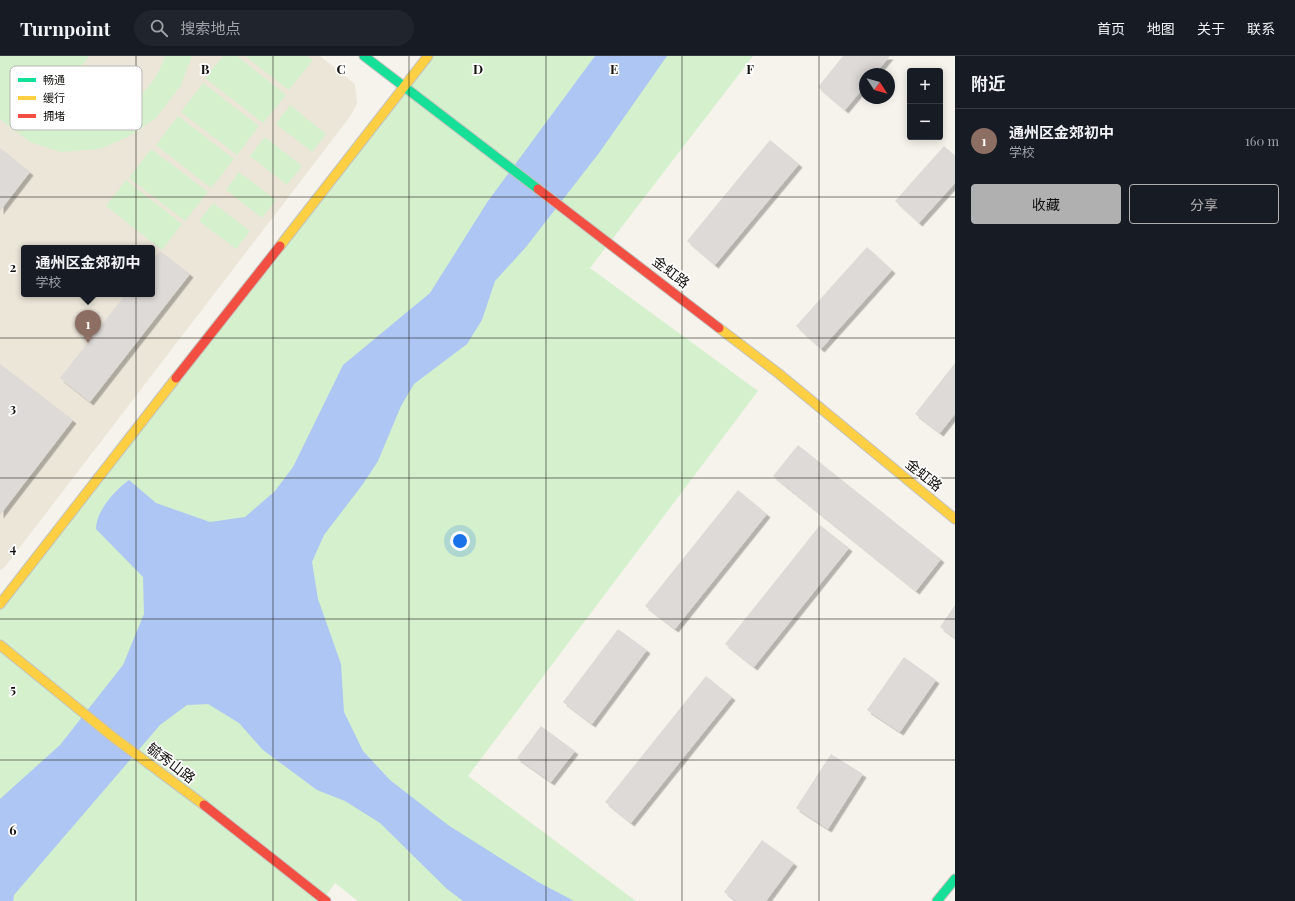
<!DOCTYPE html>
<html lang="zh">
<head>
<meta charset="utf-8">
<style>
  body { margin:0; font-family:"Playfair Display","Noto Sans SC",serif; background:#20242c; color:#f1f3f6 }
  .controls { position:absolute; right:12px; top:12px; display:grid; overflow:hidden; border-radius:4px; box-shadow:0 2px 10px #0003 }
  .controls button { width:36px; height:36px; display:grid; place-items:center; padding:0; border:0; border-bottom:1px solid #363941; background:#171b24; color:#f1f3f6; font:20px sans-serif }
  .compass { position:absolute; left:859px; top:12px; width:36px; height:36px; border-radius:50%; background:#171b24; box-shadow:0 2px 10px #0003; rotate:126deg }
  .you { position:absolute; left:460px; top:485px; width:14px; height:14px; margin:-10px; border:3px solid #fff; border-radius:50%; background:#1a73e8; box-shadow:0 0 0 6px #1a73e833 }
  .badge { display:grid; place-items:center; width:26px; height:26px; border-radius:50%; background:#b1b0b0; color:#fff; font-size:13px; font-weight:700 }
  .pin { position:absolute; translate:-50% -33px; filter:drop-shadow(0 1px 2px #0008) }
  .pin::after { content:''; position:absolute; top:21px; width:14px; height:12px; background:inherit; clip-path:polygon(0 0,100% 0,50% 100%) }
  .popup { position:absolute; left:21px; top:189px; width:134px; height:52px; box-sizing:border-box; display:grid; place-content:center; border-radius:4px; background:#171b24; filter:drop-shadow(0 1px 3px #0005); font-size:13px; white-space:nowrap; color:#9ea1a6 }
  .popup b { font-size:15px; color:#f1f3f6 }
  .popup::after { content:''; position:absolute; left:50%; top:100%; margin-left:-8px; border:8px solid transparent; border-top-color:#171b24 }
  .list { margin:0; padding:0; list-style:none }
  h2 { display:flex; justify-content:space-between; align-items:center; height:52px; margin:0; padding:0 16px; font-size:17px }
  h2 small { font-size:13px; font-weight:400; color:#9ea1a6 }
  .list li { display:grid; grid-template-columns:26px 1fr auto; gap:12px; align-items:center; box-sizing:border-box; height:64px; padding:0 16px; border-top:1px solid #363941 }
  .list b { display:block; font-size:15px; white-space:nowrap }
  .list p { margin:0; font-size:13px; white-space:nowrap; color:#9ea1a6 }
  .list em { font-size:13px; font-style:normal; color:#9ea1a6 }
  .actions { display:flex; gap:8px; padding:12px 16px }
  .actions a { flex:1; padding:9px 0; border:1px solid #b1b0b0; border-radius:4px; text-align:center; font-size:14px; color:#b1b0b0 }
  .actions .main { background:#b1b0b0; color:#111 }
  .icon { flex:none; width:22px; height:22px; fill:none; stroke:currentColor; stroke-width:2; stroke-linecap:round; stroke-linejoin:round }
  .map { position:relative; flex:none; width:955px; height:845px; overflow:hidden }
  header { display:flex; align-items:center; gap:24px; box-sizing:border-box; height:56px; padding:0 20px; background:#171b24; border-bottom:1px solid #363941 }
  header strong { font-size:19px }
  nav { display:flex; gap:22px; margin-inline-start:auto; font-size:14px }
  .search { width:280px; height:36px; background:#20242c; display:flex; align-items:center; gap:10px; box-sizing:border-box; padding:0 14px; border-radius:22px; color:#9ea1a6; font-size:15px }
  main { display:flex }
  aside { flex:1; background:#171b24 }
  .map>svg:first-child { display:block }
  .built { fill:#ece6d9; fill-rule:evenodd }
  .green { fill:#d4f0cd }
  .water { fill:#aec6f4 }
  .building { fill:#dedad7; filter:url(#shadow) }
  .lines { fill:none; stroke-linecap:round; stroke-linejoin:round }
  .fast-casing { stroke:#c4c2bd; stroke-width:11 }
  .slow-casing { stroke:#c4c2bd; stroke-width:11 }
  .jam-casing { stroke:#c4c2bd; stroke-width:11 }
  .fast { stroke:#16e098; stroke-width:9 }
  .slow { stroke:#ffcf43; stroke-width:9 }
  .jam { stroke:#f24e42; stroke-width:9 }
  .grid { fill:none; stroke:#12100d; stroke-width:1; stroke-opacity:0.55 }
  .labels { text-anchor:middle; stroke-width:3.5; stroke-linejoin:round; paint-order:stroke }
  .street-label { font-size:14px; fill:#12100d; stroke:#fff }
  .key { fill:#fff; stroke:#b8b7b6; stroke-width:1 }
  .key-label { font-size:11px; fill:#12100d }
  .grid-label { font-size:13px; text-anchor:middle; font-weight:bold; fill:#12100d; stroke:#fff; stroke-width:3.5; stroke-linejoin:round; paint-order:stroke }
</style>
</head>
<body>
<header>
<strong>Turnpoint</strong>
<div class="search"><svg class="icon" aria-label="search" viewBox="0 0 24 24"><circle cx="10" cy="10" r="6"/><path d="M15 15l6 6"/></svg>搜索地点</div>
<nav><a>首页</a><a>地图</a><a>关于</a><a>联系</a></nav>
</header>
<main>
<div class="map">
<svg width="955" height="845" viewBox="0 0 955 845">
  <defs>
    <filter id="shadow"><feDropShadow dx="3.5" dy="3.5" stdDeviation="0" flood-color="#0004"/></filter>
  </defs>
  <rect width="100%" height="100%" fill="#f6f3ec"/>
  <path class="built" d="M0,0H320L355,28L357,48L349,62L4,512L0,514ZM24,192H152V238H24Z"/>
  <path class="green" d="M0,0H89L45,60C54,63 68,69 78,69C83,69 88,66 93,65C126,58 155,33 165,0H192L181,29L156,62L128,81L100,93L61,96L30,86L0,63Z
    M223,0H237L286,39L263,67L205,22Z
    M245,0H307L313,4L289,34Z
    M428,0H753L590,212L758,335L468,720L636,845H358L335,827L322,845H0V548Z
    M203,27L259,70L237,99L181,56Z
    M290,49L326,78L312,96L276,68Z
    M178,60L234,103L211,132L156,89Z
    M265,81L302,110L287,129L250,100Z
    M151,93L208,136L185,165L129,122Z
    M239,116L276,144L262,162L226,134Z
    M126,124L182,168L162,194L106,150Z
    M213,147L250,175L236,193L199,165Z"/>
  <path class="water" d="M595,0H667L599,97L526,191L495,225L482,264L467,288L414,328L401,350L378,405L363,428L324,479L312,506L318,543L341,608L344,656L363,695L390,724L448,769L538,826L574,845H463L447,833L380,767L345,745L317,734L263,694L239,667L208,648L187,649L160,669L14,839L13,845H0V743L60,689L123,609L144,558L143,521L96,473C96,455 115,434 129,424L156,447L210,466L245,461L275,435L293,411L343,309L430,237L488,145Z"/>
  <path class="building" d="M843,0H890L875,18H865V30L845,54L818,31Z
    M770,84L799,108L715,209L687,185Z
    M944,90L955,100V127L919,167L895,145Z
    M0,92L30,116L0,155Z
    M867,191L892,214L821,293L796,270Z
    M160,195L190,218L90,346L60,322L126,238H152V205Z
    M955,307V358L940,377L915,358Z
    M0,308L73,364L0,459Z
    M798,389L941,503L916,535L773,420Z
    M738,434L767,458L675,573L645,550Z
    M820,469L849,492L754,611L725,588Z
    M955,549V582L940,571Z
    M618,573L647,594L592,668L563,646Z
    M904,601L936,624L900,676L867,654Z
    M706,620L732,641L631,767L605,746Z
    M541,670L575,695L551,726L517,702Z
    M831,698L863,718L828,773L796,752Z
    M762,784L794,807L766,845H736L724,836Z"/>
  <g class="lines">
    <g class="fast-casing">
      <path id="fast" d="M364,0L538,133
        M937,845L955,823"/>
    </g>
    <g class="slow-casing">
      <path id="slow" d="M280,190L428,0
        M719,272L778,317L955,463
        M0,548L176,322
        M0,589L113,681L204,749"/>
    </g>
    <g class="jam-casing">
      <path id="jam" d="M538,133L719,272
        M176,322L280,190
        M204,749L326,845"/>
    </g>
    <use href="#fast" class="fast"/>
    <use href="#slow" class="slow"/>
    <use href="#jam" class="jam"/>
  </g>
  <path class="grid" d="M136,0V845M273,0V845M409,0V845M546,0V845M682,0V845M819,0V845M0,141H955M0,282H955M0,422H955M0,563H955M0,704H955"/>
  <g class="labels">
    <g class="street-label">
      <text transform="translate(671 216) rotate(38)" y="5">金虹路</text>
      <text transform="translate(924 419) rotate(39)" y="5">金虹路</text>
      <text transform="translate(171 707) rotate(37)" y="5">毓秀山路</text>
    </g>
  </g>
  <rect x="10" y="10" width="132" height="64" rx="6" class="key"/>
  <rect x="18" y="22" width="18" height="4" fill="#16e098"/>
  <rect x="18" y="40" width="18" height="4" fill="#ffcf43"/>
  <rect x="18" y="58" width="18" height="4" fill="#f24e42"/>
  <g class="key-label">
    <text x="43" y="28">畅通</text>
    <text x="43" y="46">缓行</text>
    <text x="43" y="64">拥堵</text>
  </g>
  <g class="grid-label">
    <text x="205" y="18">B</text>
    <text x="341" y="18">C</text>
    <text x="478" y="18">D</text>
    <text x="614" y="18">E</text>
    <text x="750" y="18">F</text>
    <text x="13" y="216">2</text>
    <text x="13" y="357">3</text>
    <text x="13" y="497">4</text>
    <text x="13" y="638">5</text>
    <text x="13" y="779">6</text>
  </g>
</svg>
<div class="controls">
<button>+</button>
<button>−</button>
</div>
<svg class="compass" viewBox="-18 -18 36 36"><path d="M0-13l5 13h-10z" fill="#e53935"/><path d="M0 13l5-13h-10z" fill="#9ea1a6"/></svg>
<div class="you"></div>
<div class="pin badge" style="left:88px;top:287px;background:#8d6e63">1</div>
<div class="popup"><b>通州区金郊初中</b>学校</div>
</div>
<aside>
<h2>附近<small></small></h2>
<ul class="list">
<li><span class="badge" style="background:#8d6e63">1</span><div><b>通州区金郊初中</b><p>学校</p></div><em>160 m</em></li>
</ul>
<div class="actions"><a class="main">收藏</a><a>分享</a></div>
</aside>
</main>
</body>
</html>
